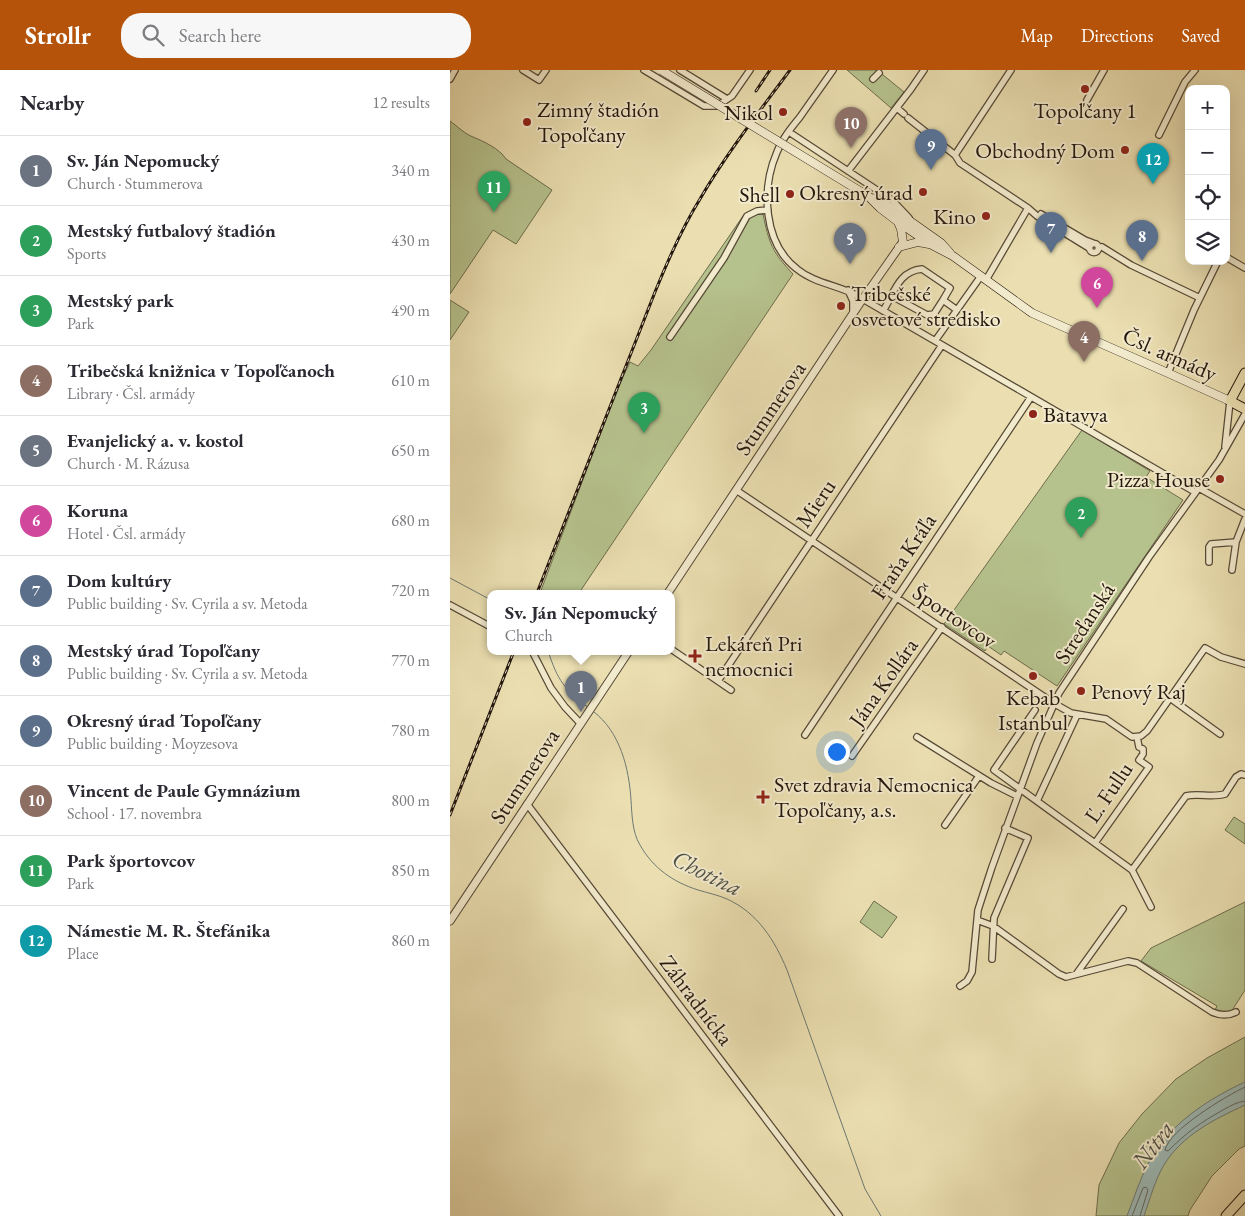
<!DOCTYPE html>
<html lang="en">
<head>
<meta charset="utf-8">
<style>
  body { margin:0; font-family:"EB Garamond",serif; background:#f7f7f7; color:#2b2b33 }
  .controls { position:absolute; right:15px; top:15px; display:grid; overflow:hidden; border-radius:10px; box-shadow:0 5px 20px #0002 }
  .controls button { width:45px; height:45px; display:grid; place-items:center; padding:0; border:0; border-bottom:1px solid #e1e1e2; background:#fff; color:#2b2b33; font:25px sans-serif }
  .you { position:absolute; left:386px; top:681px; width:18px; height:18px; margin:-12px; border:4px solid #fff; border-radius:50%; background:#1a73e8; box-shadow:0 0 0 8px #1a73e833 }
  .badge { display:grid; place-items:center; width:32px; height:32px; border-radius:50%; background:#b45309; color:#fff; font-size:16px; font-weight:700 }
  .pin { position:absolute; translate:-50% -41px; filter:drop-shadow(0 1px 2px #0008) }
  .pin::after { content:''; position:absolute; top:26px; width:18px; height:15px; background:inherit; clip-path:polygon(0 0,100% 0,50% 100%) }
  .popup { position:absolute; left:37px; top:520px; width:188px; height:65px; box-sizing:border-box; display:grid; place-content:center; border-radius:10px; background:#fff; filter:drop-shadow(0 1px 4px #0005); font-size:16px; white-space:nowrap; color:#7c7c81 }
  .popup b { font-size:19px; color:#2b2b33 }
  .popup::after { content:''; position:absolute; left:50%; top:100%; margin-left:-10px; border:10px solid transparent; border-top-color:#fff }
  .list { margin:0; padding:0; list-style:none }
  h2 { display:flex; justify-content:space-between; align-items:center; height:65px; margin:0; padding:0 20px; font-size:21px }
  h2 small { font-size:16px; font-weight:400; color:#7c7c81 }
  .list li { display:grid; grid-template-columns:32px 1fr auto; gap:15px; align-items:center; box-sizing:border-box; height:70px; padding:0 20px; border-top:1px solid #e1e1e2 }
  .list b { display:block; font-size:19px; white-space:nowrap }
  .list p { margin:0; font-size:16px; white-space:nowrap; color:#7c7c81 }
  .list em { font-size:16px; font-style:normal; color:#7c7c81 }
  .icon { flex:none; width:28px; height:28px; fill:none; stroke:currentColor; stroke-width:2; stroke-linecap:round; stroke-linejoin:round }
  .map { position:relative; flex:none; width:795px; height:1146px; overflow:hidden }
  header { display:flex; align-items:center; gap:30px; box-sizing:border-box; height:70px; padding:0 25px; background:#b45309; color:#fff }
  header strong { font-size:24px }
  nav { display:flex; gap:28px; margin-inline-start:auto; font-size:18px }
  .search { width:350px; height:45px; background:#f7f7f7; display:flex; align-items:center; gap:12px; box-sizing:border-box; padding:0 18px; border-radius:20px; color:#7c7c81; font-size:19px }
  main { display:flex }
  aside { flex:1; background:#fff }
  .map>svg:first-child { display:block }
  .green { fill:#b6c28d; stroke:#6d6c4d }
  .water { fill:#9dbab7; stroke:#6d7973 }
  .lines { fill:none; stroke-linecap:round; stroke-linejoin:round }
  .shore { stroke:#606862; stroke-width:1 }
  .stream { stroke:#6d7973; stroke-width:1 }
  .minor-casing { stroke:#564936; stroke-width:8 }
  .tertiary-casing { stroke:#564936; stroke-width:9 }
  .secondary-casing { stroke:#24170d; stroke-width:9 }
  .primary-casing { stroke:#24170d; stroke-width:11 }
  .minor { stroke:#f2eacc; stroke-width:5.5 }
  .tertiary { stroke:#f2eacc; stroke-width:7 }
  .secondary { stroke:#f2eacc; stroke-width:8 }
  .primary { stroke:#ebdfb1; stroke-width:9 }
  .rail-casing { stroke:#24170d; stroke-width:3 }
  .rail { stroke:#f2eacc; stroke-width:1; stroke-dasharray:4; stroke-linecap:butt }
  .secondary-bridge-casing { stroke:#24170d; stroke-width:9; stroke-linecap:butt }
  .secondary-bridge { stroke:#f2eacc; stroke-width:8 }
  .poi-dot { fill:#8f2418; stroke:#f2eacc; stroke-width:2 }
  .labels { text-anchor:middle; stroke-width:4; stroke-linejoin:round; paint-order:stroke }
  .poi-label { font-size:22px; fill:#24170d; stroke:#f2eacc; text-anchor:start }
  .street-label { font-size:22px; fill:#24170d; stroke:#f2eacc }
  .water-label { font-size:24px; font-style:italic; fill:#4e5048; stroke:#f2eacc }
</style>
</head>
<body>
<header>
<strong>Strollr</strong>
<div class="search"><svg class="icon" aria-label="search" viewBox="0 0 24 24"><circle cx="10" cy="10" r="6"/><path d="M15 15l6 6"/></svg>Search here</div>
<nav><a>Map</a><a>Directions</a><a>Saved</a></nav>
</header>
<main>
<aside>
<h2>Nearby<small>12 results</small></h2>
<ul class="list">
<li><span class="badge" style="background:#6b7280">1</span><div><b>Sv. Ján Nepomucký</b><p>Church · Stummerova</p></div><em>340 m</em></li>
<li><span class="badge" style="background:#2e9e5b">2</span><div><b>Mestský futbalový štadión</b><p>Sports</p></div><em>430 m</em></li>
<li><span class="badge" style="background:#2e9e5b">3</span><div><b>Mestský park</b><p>Park</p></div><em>490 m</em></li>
<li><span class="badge" style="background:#8d6e63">4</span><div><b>Tribečská knižnica v Topoľčanoch</b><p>Library · Čsl. armády</p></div><em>610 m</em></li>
<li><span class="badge" style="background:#6b7280">5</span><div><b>Evanjelický a. v. kostol</b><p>Church · M. Rázusa</p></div><em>650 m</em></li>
<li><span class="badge" style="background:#d1479c">6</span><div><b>Koruna</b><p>Hotel · Čsl. armády</p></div><em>680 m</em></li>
<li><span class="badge" style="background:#5c6f8a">7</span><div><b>Dom kultúry</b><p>Public building · Sv. Cyrila a sv. Metoda</p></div><em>720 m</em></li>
<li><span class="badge" style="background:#5c6f8a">8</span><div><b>Mestský úrad Topoľčany</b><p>Public building · Sv. Cyrila a sv. Metoda</p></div><em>770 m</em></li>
<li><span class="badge" style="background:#5c6f8a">9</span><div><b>Okresný úrad Topoľčany</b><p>Public building · Moyzesova</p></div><em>780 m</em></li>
<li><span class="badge" style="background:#8d6e63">10</span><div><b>Vincent de Paule Gymnázium</b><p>School · 17. novembra</p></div><em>800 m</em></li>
<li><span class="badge" style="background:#2e9e5b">11</span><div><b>Park športovcov</b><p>Park</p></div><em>850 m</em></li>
<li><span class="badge" style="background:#0f9aa8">12</span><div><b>Námestie M. R. Štefánika</b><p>Place</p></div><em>860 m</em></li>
</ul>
</aside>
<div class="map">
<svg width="795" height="1146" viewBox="0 0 795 1146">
  <rect width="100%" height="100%" fill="#ebdfb1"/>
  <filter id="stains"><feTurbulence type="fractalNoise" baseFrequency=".004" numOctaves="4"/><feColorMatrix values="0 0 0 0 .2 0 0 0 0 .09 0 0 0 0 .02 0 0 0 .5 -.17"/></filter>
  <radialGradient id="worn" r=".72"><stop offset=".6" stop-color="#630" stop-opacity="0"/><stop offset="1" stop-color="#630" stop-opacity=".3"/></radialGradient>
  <path class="green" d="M397,0H427L454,22L441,38Z
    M0,51C7,56 15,64 23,67C33,71 50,79 56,89L102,120L66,174L43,160L0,224Z
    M313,144C319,173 322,182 343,204L129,523H90L167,320L180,292L188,296L201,280L293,146Z
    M400,153L409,160L397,178L387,171Z
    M0,230L19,242L0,270Z
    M632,360L700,401L696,407L733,430L607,616L554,581L551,585L538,576L535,581L494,554Z
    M784,747L795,754V774L775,760Z
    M424,831L447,847L432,868L410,852Z
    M795,832V920L781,942L774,945L765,940L767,936L691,891L701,878Z
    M795,967V1076L789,1079L762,1106L740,1140L738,1146H646L649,1115L669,1073L692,1044L726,1009L757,988Z"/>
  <path class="water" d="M795,1012V1035C765,1049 732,1065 714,1095C705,1110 700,1129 694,1146H677C684,1128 690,1109 699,1092C718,1055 758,1029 795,1012Z"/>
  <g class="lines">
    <path class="shore" d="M795,1017C776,1026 719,1060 715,1080L718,1081C736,1063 751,1052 773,1040C780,1036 787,1032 795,1031
      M682,1146L693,1118L696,1117L698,1120L690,1146"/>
    <path class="stream" d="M0,508L41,530
      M98,581C108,611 114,619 139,638
      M144,642C170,662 179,698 181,730C182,744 182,762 190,775C203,798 223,812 248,820C258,823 268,825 277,829C308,843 325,871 337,900L415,1119L431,1146"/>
    <g class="minor-casing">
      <path id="minor" d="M73,0L89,10L96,0
        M194,0L254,36H267L282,26L300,0
        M230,0L277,29
        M383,0C372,16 361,31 350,47C341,58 332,69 327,82C311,119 313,173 347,199C364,213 387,215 406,225L745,422
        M0,9L5,0
        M423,9L429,3
        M637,30L654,0
        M447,38L454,44
        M458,48L505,85L510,93L578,138L587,146L639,178
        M339,62L442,130L459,148
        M709,65L735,12L745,0
        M505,85L561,0
        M398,101L461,19L474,0
        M591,144L635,170L643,173
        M639.5 178a4.5 4.5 0 1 1 9 0a4.5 4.5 0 1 1-9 0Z
        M652,177L681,195L750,228
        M776,187L795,198
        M536,210L578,138
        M398,220L403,231V244
        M442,226L477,245L484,244L493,230
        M433,241C444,224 448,201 472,199L500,218L493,230L507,240
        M220,267L274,188L297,146L307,141L318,140
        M485,271L531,206
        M718,303L744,240L768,191
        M775,377L780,331
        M749,418L795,444
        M286,420L605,634L621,643L656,649L682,667L691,666L697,661L755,578L771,587L795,594
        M759,492V477L761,474L786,472L795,449
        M782,500L786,472
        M0,535L41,557
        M221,579L281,620
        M82,581L101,618L115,637L130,653
        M268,611L492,275
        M720,628L770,664
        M585,640L544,700L682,800L736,726C749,723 762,728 775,724L786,707L791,704L795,705
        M355,665L581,327
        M467,667L541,713L567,726
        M402,686L492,557
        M587,731L627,645
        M77,734L389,1146
        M495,755L529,706
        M645,773L699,697L689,690L693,684V679L689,677L687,667
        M682,800L701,837
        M527,850L543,856L609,904L616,907L678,891L687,893L762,942C771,946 778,946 786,942
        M542,889L544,848L578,768L555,758
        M627,903L673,839
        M510,916L517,911L522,902L528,840L542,797L587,673L609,623L699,487L769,390L795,344"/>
    </g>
    <g class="tertiary-casing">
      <path id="tertiary" d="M218,523L410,233L452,173
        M0,851L179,581"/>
    </g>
    <g class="secondary-casing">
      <path id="secondary" d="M418,126L430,138L447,151L480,174L503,186L582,243L718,303L780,331
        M422,128L433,132L491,173L500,183
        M448,152L451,159L453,172
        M449,177L468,172L479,174"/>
    </g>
    <g class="primary-casing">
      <path id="primary" d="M795,303L780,331L795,339
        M776,1146L795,1125"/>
    </g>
    <use href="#minor" class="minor"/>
    <use href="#tertiary" class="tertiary"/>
    <use href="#secondary" class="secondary"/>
    <use href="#primary" class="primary"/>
    <g class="rail-casing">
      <path id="rail" d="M306,21L320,0
        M87,523L205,222C218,190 232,158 250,129C276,84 309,42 340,0
        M0,745L64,581"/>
    </g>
    <use href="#rail" class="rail"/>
    <g class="secondary-bridge-casing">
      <path id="secondary-bridge" d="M211,0L418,126"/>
    </g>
    <use href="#secondary-bridge" class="secondary-bridge"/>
  </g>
  <g class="poi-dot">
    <circle cx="635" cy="19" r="5"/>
    <circle cx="333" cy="42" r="5"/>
    <circle cx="77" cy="52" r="5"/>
    <circle cx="675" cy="80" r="5"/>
    <circle cx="473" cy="122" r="5"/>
    <circle cx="340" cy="124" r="5"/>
    <circle cx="536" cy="146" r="5"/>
    <circle cx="391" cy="236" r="5"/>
    <circle cx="583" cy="344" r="5"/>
    <circle cx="770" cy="409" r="5"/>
    <path d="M242.5 578.5h5v5h5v5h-5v5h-5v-5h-5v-5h5z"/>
    <circle cx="583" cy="606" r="5"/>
    <circle cx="631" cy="621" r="5"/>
    <path d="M310.5 719.5h5v5h5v5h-5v5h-5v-5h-5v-5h5z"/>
  </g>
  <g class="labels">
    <g class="poi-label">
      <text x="87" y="47">Zimný štadión<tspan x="87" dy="25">Topoľčany</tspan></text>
      <text x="635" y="48" text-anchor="middle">Topoľčany 1</text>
      <text x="323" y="50" text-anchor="end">Nikol</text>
      <text x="665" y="88" text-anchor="end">Obchodný Dom</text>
      <text x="463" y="130" text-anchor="end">Okresný úrad</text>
      <text x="330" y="132" text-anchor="end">Shell</text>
      <text x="526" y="154" text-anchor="end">Kino</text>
      <text x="401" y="231">Tribečské<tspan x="401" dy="25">osvetové stredisko</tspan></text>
      <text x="593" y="352">Batavya</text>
      <text x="760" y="417" text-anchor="end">Pizza House</text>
      <text x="255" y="581">Lekáreň Pri<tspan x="255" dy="25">nemocnici</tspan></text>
      <text x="641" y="629">Penový Raj</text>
      <text x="583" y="635" text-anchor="middle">Kebab<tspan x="583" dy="25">Istanbul</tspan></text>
      <text x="324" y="722">Svet zdravia Nemocnica<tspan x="324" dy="25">Topoľčany, a.s.</tspan></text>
    </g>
    <g class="street-label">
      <text transform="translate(720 284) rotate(24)" y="8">Čsl. armády</text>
      <text transform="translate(320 338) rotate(-56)" y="8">Stummerova</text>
      <text transform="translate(365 433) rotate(-56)" y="8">Mieru</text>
      <text transform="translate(453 486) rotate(-56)" y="8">Fraňa Kráľa</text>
      <text transform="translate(505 546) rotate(34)" y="8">Športovcov</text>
      <text transform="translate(634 553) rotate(-57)" y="8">Streďanská</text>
      <text transform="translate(433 612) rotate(-55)" y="8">Jána Kollára</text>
      <text transform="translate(74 706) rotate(-57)" y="8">Stummerova</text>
      <text transform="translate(658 722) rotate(-56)" y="8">Ľ. Fullu</text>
      <text transform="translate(247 930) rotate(53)" y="8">Záhradnícka</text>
    </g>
    <g class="water-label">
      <text transform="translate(257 803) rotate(26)" y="8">Chotina</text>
      <text transform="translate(703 1075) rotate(-53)" y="8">Nitra</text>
    </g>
  </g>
  <rect width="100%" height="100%" filter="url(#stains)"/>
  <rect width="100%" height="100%" fill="url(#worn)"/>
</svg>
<div class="controls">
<button>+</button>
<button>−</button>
<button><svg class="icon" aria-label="locate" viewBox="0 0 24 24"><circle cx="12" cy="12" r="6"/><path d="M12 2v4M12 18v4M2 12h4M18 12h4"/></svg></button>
<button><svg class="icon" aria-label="layers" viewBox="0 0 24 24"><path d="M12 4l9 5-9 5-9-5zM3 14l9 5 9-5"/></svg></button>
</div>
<div class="you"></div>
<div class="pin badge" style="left:131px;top:642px;background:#6b7280">1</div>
<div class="popup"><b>Sv. Ján Nepomucký</b>Church</div>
<div class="pin badge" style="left:631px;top:468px;background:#2e9e5b">2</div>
<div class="pin badge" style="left:194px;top:363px;background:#2e9e5b">3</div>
<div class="pin badge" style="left:634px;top:292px;background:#8d6e63">4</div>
<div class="pin badge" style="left:400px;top:194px;background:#6b7280">5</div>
<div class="pin badge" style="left:647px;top:238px;background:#d1479c">6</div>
<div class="pin badge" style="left:601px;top:183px;background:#5c6f8a">7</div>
<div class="pin badge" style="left:692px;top:191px;background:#5c6f8a">8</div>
<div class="pin badge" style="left:481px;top:100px;background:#5c6f8a">9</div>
<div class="pin badge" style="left:401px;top:78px;background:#8d6e63">10</div>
<div class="pin badge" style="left:44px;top:142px;background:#2e9e5b">11</div>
<div class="pin badge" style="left:703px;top:114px;background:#0f9aa8">12</div>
</div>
</main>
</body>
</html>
